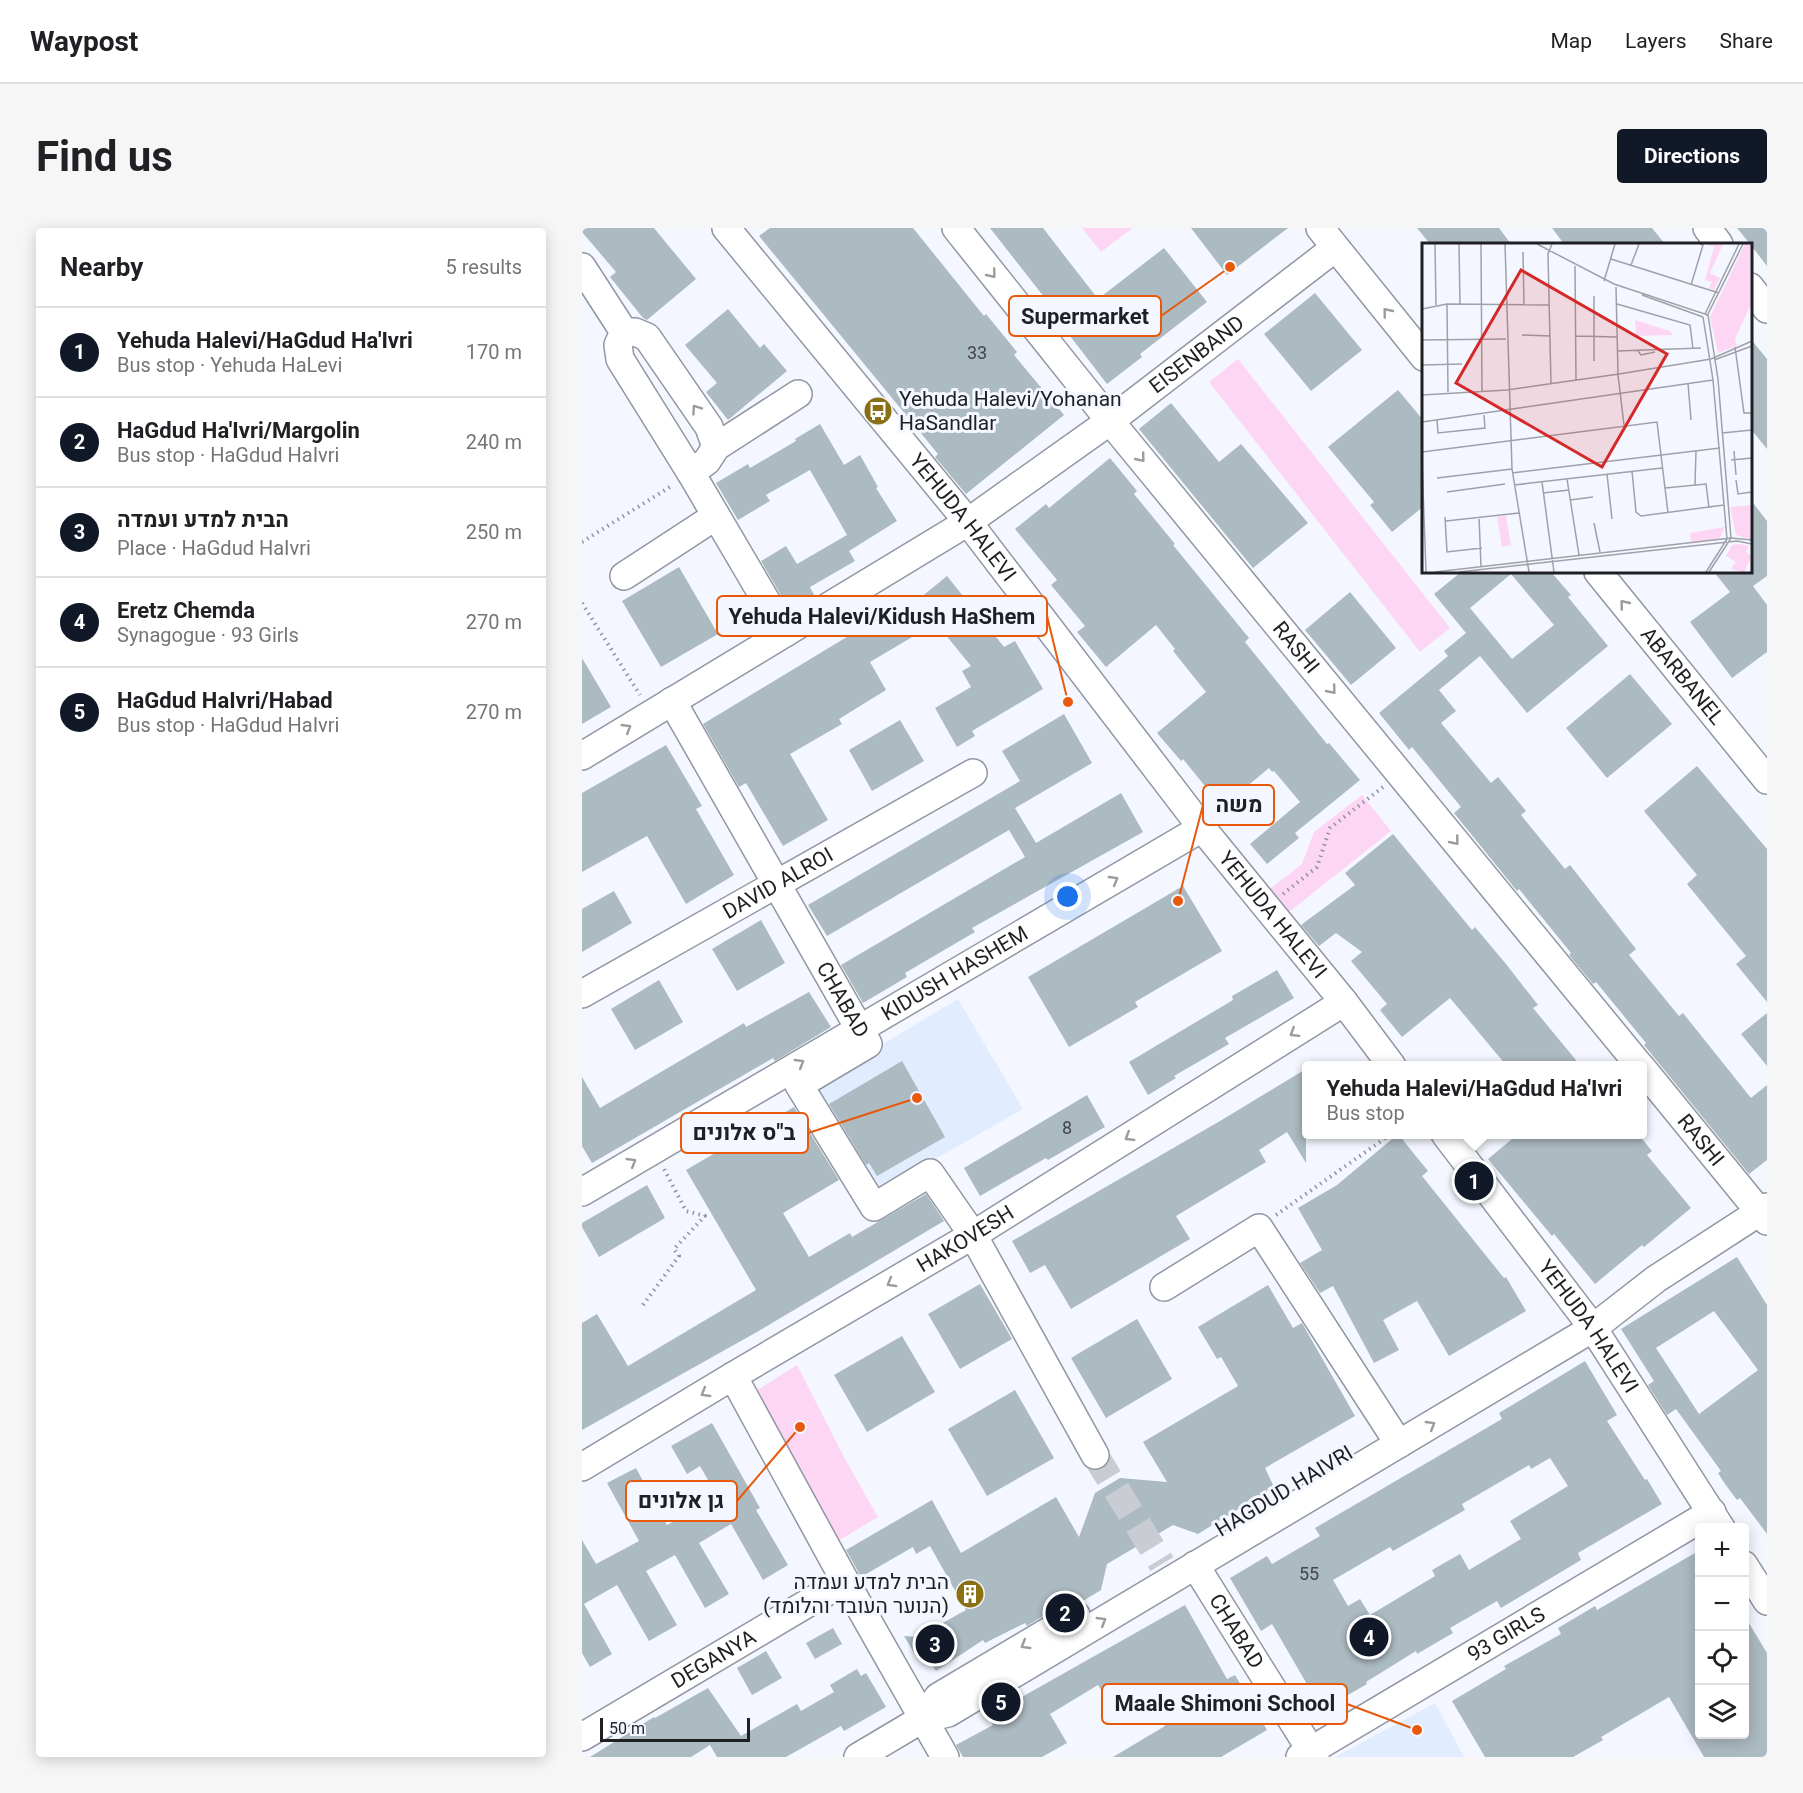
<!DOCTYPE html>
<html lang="en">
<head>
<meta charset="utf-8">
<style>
  body { margin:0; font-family:Roboto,Heebo,sans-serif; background:#f6f6f6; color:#202124 }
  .controls { position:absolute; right:18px; bottom:18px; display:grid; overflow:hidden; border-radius:6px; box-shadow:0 3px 15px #0003 }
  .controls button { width:54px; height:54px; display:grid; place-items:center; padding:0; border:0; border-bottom:2px solid #e0e0e0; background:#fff; color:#202124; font:30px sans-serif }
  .scale { position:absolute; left:18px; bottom:15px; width:150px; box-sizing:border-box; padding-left:6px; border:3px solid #1e2024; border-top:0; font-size:16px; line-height:21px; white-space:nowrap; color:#1e2024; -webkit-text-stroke:4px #f4f7ff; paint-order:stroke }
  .you { position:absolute; left:486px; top:669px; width:21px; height:21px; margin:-15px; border:4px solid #fff; border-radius:50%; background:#1a73e8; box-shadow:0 0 0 9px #1a73e833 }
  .badge { display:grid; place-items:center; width:39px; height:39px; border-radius:50%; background:#111827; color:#fff; font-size:20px; font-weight:700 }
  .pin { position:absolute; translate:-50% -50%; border:3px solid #fff; box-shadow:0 2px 6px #0006 }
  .popup { position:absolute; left:720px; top:833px; width:345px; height:78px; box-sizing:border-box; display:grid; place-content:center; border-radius:6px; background:#fff; filter:drop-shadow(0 2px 4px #0005); font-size:20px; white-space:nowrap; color:#757577 }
  .popup b { font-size:22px; color:#202124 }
  .popup::after { content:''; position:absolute; left:50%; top:100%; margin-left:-12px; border:12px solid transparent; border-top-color:#fff }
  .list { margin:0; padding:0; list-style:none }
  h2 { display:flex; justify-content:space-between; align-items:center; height:78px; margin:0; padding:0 24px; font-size:26px }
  h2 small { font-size:20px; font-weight:400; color:#757577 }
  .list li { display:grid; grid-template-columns:39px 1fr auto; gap:18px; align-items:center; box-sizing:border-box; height:90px; padding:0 24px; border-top:2px solid #e0e0e0 }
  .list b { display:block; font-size:22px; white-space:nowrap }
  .list p { margin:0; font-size:20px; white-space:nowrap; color:#757577 }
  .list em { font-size:20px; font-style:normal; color:#757577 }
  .icon { flex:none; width:33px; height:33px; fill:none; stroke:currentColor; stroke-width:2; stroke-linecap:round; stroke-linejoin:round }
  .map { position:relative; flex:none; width:1185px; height:1529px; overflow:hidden; border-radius:6px }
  header { display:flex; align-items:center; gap:36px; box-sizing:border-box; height:84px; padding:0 30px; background:#fff; border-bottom:2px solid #e0e0e0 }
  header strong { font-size:28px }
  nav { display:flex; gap:33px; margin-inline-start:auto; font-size:21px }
  .intro { display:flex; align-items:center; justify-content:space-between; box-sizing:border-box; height:144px; padding:0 36px }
  h1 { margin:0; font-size:42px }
  .button { padding:15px 27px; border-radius:6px; background:#111827; color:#fff; font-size:21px; font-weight:700 }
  main { display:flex; gap:36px; padding:0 36px }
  aside { flex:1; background:#fff; border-radius:6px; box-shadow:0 3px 15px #0003 }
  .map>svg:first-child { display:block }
  .built { fill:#e2ecff }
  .green { fill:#fdd6f4 }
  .building { fill:#acbac1; fill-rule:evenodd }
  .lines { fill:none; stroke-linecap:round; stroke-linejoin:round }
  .minor-tunnel { stroke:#c9ccd3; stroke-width:27; stroke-dasharray:27 14; stroke-linecap:butt }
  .minor-casing { stroke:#9197a2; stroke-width:30 }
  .path { stroke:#92959b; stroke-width:4; stroke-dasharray:1.5 4.5; stroke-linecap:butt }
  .minor { stroke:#fff; stroke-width:27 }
  .oneway { stroke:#9a9b9c }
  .labels { text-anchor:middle; stroke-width:6; stroke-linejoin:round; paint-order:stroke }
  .number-label { font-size:18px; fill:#42464b }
  .street-label { font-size:21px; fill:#1e2024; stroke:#f4f7ff }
  .poi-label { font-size:21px; fill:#1e2024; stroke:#f4f7ff; text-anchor:start }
  .inset-road { fill:none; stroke:#9ea1a7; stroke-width:1.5 }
  .view { fill:#d62828; fill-opacity:0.15; stroke:#d62828; stroke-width:3 }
  .inset-edge { fill:none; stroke:#1e2024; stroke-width:3 }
  .leader { fill:none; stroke:#e8590c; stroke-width:2 }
  .callout-dot { fill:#e8590c; stroke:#f4f7ff; stroke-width:2 }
  .callout { fill:#f4f7ff; stroke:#e8590c; stroke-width:2 }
  .callout-label { font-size:22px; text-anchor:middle; font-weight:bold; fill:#1e2024 }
</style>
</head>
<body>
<header>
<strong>Waypost</strong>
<nav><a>Map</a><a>Layers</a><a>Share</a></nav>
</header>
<div class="intro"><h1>Find us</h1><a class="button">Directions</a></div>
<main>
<aside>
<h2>Nearby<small>5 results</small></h2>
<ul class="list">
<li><span class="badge">1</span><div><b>Yehuda Halevi/HaGdud Ha'Ivri</b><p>Bus stop · Yehuda HaLevi</p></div><em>170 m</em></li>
<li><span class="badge">2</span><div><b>HaGdud Ha'Ivri/Margolin</b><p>Bus stop · HaGdud HaIvri</p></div><em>240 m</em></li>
<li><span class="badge">3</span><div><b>הבית למדע ועמדה</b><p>Place · HaGdud HaIvri</p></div><em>250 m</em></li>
<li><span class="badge">4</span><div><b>Eretz Chemda</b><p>Synagogue · 93 Girls</p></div><em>270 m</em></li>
<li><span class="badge">5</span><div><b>HaGdud HaIvri/Habad</b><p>Bus stop · HaGdud HaIvri</p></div><em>270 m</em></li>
</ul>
</aside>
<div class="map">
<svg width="1185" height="1529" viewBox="0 0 1185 1529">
  <rect width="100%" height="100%" fill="#f4f7ff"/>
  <path class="built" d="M376,771L441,881L296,964L229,859Z
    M853,1475L882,1529H753Z"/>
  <path class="green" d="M500,0H551L519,24Z
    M656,131L868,400L838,424L627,154Z
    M780,567L809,603L702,688L683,665L720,636L732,604Z
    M215,1137L263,1231L296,1289L256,1313L169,1166Z"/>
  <path class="building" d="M0,0H72L114,51L65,92L61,90L28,49L34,44L0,4Z
    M188,0H331L402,88L404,86L435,124L432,127L482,187L384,266L353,229L356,226L177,8Z
    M408,0H461L516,71L582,20L625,74L558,126L560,129L525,156L485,104L488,102Z
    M609,0H706L645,47Z
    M835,0H917L929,16H848Z
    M970,0H1070L1083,16H982Z
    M1155,0H1185V38L1168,16Z
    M733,65L780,122L729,163L682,106Z
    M146,81L178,120L182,116L205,143L146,192L124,164L135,155L103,117Z
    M1168,110L1185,131V221L1168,200Z
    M816,162L842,193V278L810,304L788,277L792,274L746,219Z
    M589,175L637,234L659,216L726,295L671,340L557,201Z
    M238,196L262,237L278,227L296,259L294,260L315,293L267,323L273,333L228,359L232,367L207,381L179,333L204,318L215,336L265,307L228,242L184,267L188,273L156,292L134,255L166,236L168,240L214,213L213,211Z
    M528,230L555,263L552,266L593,316L591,317L667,410L663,414L745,516L747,515L778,552L713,605L717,610L685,636L668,616L718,574L692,543L690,544L687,540L640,579L601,531L599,533L575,505L624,464L591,423L593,421L574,397L524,439L495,404L503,398L469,357L475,352L433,301L464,276L467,280Z
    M1168,271L1185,293V348L1171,358L1185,377V424L1150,450L1108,394L1148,364L1132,344H1168Z
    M97,339L136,406L79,439L40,373Z
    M879,344H969L989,367L986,369L1026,418L945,485L898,428L857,462L874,483L859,495L909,555L916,549L944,583L939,587L983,641L988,637L1054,721L1047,727L1097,788L1101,785L1169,870L1185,857V932L1167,946L1062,817L1064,815L1014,754L1011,756L987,727L989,725L937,661L935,663L872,585L879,579L830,519L827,522L797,485L866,428L862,423L884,405L852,366ZM929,346L972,397L930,431L888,380Z
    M365,348L422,419L433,413L461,461L390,503L393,508L375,519L353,480L389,459L380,443L389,438L354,395L288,434L304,462L257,491L260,496L208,526L246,592L201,618L164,555L157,559L121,496L283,398L280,393L314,373L321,384Z
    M768,364L814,420L769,457L723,402Z
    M0,430L29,479L0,496Z
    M1048,446L1090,496L1025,550L984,500Z
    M482,486L510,535L433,580L454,615L539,565L561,604L390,700L393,704L323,745L325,749L281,775L259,737L443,629L427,602L245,708L226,677L438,553L420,523Z
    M318,492L342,533L290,563L267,522Z
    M84,517L120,578L114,581L152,647L104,676L65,608L0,644V565Z
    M1115,538L1185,621V774L1154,736L1164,728L1105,656L1115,647L1062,583Z
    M811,606L890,702L893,699L924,736L956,777L951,780L998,837H924L868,770L820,809L798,782L805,776L769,733L780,724L754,705L737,718L719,697L773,657L763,645Z
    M601,658L640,723L553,774L556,779L487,819L446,749Z
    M32,663L50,695L0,724V681Z
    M179,692L203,735L155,763L130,721Z
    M695,742L712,770L643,810L647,816L592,848L594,850L566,867L547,834L651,772L650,768Z
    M77,752L101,794L53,822L29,781Z
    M227,764L249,799L193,833L191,830L10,935L0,918V849L18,880L162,795L164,799Z
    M1185,785V838L1159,806Z
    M320,833L363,909L295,948L287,935L284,937L247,876Z
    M724,841V935L705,904L677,922L684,934L594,988L608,1011L489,1081L463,1037L448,1045L430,1013L638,893Z
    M505,867L523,899L466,932L464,930L398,968L382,940Z
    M212,879L257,952L201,985L227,1029L268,1005L270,1009L344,966L362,993L175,1104L0,1202V1095L15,1086L46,1138L174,1062L104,942Z
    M816,906L846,943L840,948L922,1050L924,1049L944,1083L867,1128L835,1073L801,1092L817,1122L792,1135L751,1058L738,1065L718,1035L740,1022L716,980L755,957Z
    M936,906H1056L1070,923L1065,927L1109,980L1062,1019L1060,1017L1013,1056L972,1006L970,1008L906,931Z
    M65,957L83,990L17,1029L0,999V995Z
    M1155,1029L1185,1077V1306L1158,1270L1155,1272L1143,1256L1136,1245L1139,1243L1094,1181L1085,1187L1066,1157L1072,1153L1039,1101ZM1132,1083L1176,1142L1117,1186L1074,1120Z
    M398,1056L430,1111L378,1141L346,1086Z
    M686,1057L711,1100L720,1095L773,1188L683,1240L692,1259L616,1306L591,1297L525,1336L519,1362L501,1373L494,1371L486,1373L445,1398L443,1395L403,1415L401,1412L354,1443L342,1424L334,1428L322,1408L335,1409L384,1382L348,1318L334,1326L331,1319L279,1349L264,1322L350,1272L379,1325L474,1269L497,1309L513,1265L538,1250L585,1254L561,1214L656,1158L639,1129L635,1131L616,1099Z
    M555,1091L590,1151L524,1190L489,1130Z
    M320,1108L353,1164L285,1204L252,1147Z
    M1003,1133L1035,1187L1025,1193L1063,1252L1065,1251L1080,1276L996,1325L999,1332L919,1380L915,1373L868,1400L871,1405L835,1426L834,1423L784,1454L785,1456L740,1482L690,1396L679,1403L648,1350L685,1328L690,1336L738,1308L733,1300L920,1191L917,1185ZM968,1230L986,1258L928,1293L939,1311L887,1342L878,1326L850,1342L853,1348L788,1387L778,1371L766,1378L751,1352L808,1319L811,1323L883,1282L880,1276L947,1237L949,1241Z
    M433,1162L472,1230L405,1268L366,1201Z
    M130,1195L178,1280L174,1282L206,1337L181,1352L149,1296L117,1315L147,1366L123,1380L93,1327L64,1343L95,1397L67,1413L35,1357L2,1376L30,1426L8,1439L0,1425V1312L14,1336L57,1313L25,1255L54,1240L85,1297L122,1277L135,1268L118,1238L105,1246L89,1218Z
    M1118,1322V1506H1162V1387L1185,1425V1529H1122L1087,1469L1019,1509L1021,1512L991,1529H903L870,1473L924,1441L922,1438L979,1406L976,1400L1013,1378L1015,1382Z
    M603,1377L645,1451L653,1447L685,1502L639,1529H531L583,1498L568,1472L536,1490L516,1457L468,1486L485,1515L460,1529H381L374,1517L411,1497L406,1488Z
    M251,1400L260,1416L233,1431L224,1415Z
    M184,1423L200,1450L170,1467L155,1440Z
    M275,1441L279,1448L284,1445L304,1479L262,1503L259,1498L204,1529H135L128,1517L109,1529H8L72,1489L73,1490L126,1460L159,1508L215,1476L219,1483L252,1464L248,1457Z"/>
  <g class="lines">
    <path class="minor-tunnel" d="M513,1227L580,1336"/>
    <g class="minor-casing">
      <g id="minor">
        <path id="s1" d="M144,0L386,294L620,600L762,774L810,838"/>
        <path id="s2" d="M374,0L528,193L1058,838"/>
        <path d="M738,0L842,129"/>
        <path d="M1125,0L1137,16"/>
        <path d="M0,39L42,104"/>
        <path d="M1168,59L1185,81"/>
        <path d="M42,104L36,117L38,131L109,245L203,405"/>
        <path d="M42,104H53L65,109L127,199L134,219L125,233L109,245"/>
        <path d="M134,219L216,166"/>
        <path id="s3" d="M1016,344L1185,552"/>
        <path d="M42,348L134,288"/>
        <path id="s4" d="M90,473L286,816L217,857L292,979L348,945L391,1007L513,1227"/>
        <path id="s5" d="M0,528L386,294L528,193L753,20"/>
        <path id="s6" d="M0,766L391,545"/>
        <path id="s7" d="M1060,840L1185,993"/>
        <path id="s8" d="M863,906L1011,1100L1139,1300"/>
        <path id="s9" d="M0,964L620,600"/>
        <path d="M582,1059L677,1000L817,1216"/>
        <path d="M151,1148L263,1353L363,1529"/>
        <path id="s10" d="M0,1239L151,1148L391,1007L762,774"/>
        <path id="s11" d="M613,1337L733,1529"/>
        <path d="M1162,1337L1185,1373"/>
        <path d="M340,1491L356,1469L494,1387"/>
        <path id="s12" d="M0,1509L263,1353"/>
        <path d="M276,1529L340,1491L366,1485L1011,1100L1074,1051L1185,979"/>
        <path id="s13" d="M718,1529L1130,1284"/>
      </g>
    </g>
    <path class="path" d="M0,314L91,257
      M0,375L58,467
      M701,666L735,639L748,600L801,559
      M694,987L809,906
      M61,1077L97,1028L92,1021L123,988L104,983L82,941"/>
    <use href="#minor" class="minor"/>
  </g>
  <defs><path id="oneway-chevron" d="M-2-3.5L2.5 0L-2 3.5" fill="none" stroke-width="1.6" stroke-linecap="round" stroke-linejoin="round" transform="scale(1.5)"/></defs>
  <g class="oneway">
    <use href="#oneway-chevron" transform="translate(410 46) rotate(51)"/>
    <use href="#oneway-chevron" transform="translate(805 84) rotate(-129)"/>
    <use href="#oneway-chevron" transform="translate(114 181) rotate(-125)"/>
    <use href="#oneway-chevron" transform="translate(559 230) rotate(51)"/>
    <use href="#oneway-chevron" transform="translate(1042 376) rotate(-129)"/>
    <use href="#oneway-chevron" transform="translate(750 462) rotate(51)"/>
    <use href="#oneway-chevron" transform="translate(45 500) rotate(-31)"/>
    <use href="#oneway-chevron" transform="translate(873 613) rotate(51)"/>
    <use href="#oneway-chevron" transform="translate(532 652) rotate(-30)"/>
    <use href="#oneway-chevron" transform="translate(712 805) rotate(148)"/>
    <use href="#oneway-chevron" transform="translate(218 835) rotate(-31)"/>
    <use href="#oneway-chevron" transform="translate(547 909) rotate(148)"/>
    <use href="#oneway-chevron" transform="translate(50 934) rotate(-31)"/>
    <use href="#oneway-chevron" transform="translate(309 1055) rotate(150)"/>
    <use href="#oneway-chevron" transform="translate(123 1165) rotate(149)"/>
    <use href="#oneway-chevron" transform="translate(849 1197) rotate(-31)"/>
    <use href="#oneway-chevron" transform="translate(520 1393) rotate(-31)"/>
    <use href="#oneway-chevron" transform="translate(443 1417) rotate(149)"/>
  </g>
  <defs>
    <g id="bus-disc" transform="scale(1.5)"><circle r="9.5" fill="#8a7012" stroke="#f4f7ff"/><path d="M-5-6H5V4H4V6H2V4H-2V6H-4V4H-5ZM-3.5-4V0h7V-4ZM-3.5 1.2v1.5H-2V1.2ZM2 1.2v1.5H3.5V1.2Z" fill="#fff"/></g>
    <g id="building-disc" transform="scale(1.5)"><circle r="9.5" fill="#8a7012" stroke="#f4f7ff"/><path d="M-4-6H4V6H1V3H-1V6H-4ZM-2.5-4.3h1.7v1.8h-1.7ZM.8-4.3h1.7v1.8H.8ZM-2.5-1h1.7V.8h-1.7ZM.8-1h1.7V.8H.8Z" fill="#fff"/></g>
  </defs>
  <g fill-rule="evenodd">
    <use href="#bus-disc" x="296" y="183"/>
    <use href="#building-disc" x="388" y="1366"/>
  </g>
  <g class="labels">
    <g class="number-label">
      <text x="395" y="131">33</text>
      <text x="485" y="906">8</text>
      <text x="727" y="1352">55</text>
    </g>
    <g class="street-label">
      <text dy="7" stroke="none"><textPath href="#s5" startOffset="735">EISENBAND</textPath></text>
      <text dy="7" stroke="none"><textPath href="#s1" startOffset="374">YEHUDA HALEVI</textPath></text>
      <text dy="7" stroke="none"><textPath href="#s2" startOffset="540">RASHI</textPath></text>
      <text dy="7" stroke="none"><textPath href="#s3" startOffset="134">ABARBANEL</textPath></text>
      <text dy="7" stroke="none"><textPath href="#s6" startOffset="225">DAVID ALROI</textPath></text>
      <text dy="7" stroke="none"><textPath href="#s1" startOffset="878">YEHUDA HALEVI</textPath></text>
      <text dy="7" stroke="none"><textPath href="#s9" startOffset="432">KIDUSH HASHEM</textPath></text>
      <text dy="7" stroke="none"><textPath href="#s4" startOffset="344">CHABAD</textPath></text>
      <text dy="7" stroke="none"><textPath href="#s7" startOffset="93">RASHI</textPath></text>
      <text dy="7" stroke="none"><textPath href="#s10" startOffset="446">HAKOVESH</textPath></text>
      <text dy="7" stroke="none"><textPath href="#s8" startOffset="240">YEHUDA HALEVI</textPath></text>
      <text transform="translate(702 1263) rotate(-31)" y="7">HAGDUD HAIVRI</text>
      <text dy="7" stroke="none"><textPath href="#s11" startOffset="78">CHABAD</textPath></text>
      <text dy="7" stroke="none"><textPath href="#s13" startOffset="240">93 GIRLS</textPath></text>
      <text dy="7" stroke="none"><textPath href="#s12" startOffset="153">DEGANYA</textPath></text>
    </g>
    <g class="poi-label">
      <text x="317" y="178">Yehuda Halevi/Yohanan<tspan x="317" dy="24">HaSandlar</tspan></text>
      <text x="367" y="1361" text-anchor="end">הבית למדע ועמדה<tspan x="367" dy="24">(הנוער העובד והלומד)</tspan></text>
    </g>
  </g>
  <g transform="translate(840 15)">
    <rect width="330" height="330" fill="#f4f7ff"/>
    <path d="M284,1H301L288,30L298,35L292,47L287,45L290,39L283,37L292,4ZM323,1H330V59L313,96L315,103L296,110L288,74ZM213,77L248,88L251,92L214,93ZM330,262V297L314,292L308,264ZM84,273L89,302L80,304L75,274ZM303,284L297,296L269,300L268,290ZM317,301L327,303L324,309L330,313L322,329L309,326L314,319L304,313L310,302Z" fill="#fdd6f4"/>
    <path class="inset-road" d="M13,1L14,62M37,1L38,61M59,1L60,148M83,1L90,226L107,329M115,1L192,41L286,72L296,136L309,295L287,329M101,9L102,62M189,16L297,50M209,22L217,1M153,23L154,137M182,38L193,1M269,42L281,2L278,1M194,44L196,132L202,182M220,52L281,74M25,61L26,149M195,61L268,82L271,106M0,66L25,61L127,62M283,71L317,1M285,73L321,1M281,74L291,137L305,296L284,329M100,92L128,93M154,93L195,94M0,97L84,96M313,104L322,170H330M195,108L279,105M216,108L219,112L233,109M292,117L330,103M172,118V53M0,122L40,121M266,140L269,177M129,141L126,11L130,1M0,152L85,147L197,131L289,116L330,98M15,177L16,190L63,185L62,172M0,179L291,137M300,190L330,187M330,193V225M312,208L314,232M0,209L235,179L246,270M0,217L4,329M309,217L330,215M210,228L214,269L219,273L302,262M90,230L298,205M185,231L190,276M15,235L90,226M145,236L157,312M314,237L316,251L330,249M120,239L132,329M92,242L240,225M273,242L274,208M243,245L284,241L287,265M25,249L83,241M121,250L147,247M148,257L171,254M23,274L25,309L60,305M57,274L59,323M24,278L97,270M172,280L178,309M13,329L309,295L330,297M37,329L315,298L330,301"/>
    <path class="view" d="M99,27L245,111L180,224L34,140Z"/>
    <rect width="330" height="330" class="inset-edge"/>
  </g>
  <path class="leader" d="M648 39L579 88M486 474L465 388M596 673L621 577M335 870L226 905M218 1199L155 1273M835 1502L765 1476"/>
  <g class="callout-dot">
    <circle cx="648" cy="39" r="6"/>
    <circle cx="486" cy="474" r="6"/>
    <circle cx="596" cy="673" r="6"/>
    <circle cx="335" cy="870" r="6"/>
    <circle cx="218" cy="1199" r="6"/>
    <circle cx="835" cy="1502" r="6"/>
  </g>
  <g class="callout">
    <rect x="427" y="68" width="152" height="40" rx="6"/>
    <rect x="135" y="368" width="330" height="40" rx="6"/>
    <rect x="621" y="557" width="71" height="40" rx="6"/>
    <rect x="99" y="885" width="127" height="40" rx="6"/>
    <rect x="44" y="1253" width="111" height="40" rx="6"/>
    <rect x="520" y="1456" width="245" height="40" rx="6"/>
  </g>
  <g class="callout-label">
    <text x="503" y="96">Supermarket</text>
    <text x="300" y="396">Yehuda Halevi/Kidush HaShem</text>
    <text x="657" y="584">משה</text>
    <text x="162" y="912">ב"ס אלונים</text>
    <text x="99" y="1280">גן אלונים</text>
    <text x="643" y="1483">Maale Shimoni School</text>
  </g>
</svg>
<div class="controls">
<button>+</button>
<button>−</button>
<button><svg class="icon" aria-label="locate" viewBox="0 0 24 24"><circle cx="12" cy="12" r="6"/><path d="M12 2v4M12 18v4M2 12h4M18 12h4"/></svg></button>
<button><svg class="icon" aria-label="layers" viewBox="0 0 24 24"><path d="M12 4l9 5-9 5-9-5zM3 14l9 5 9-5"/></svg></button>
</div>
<div class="scale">50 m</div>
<div class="you"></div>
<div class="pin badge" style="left:892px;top:953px">1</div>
<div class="popup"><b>Yehuda Halevi/HaGdud Ha'Ivri</b>Bus stop</div>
<div class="pin badge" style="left:483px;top:1385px">2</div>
<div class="pin badge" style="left:353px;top:1416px">3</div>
<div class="pin badge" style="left:787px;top:1409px">4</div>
<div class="pin badge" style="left:419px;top:1474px">5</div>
</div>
</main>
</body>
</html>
